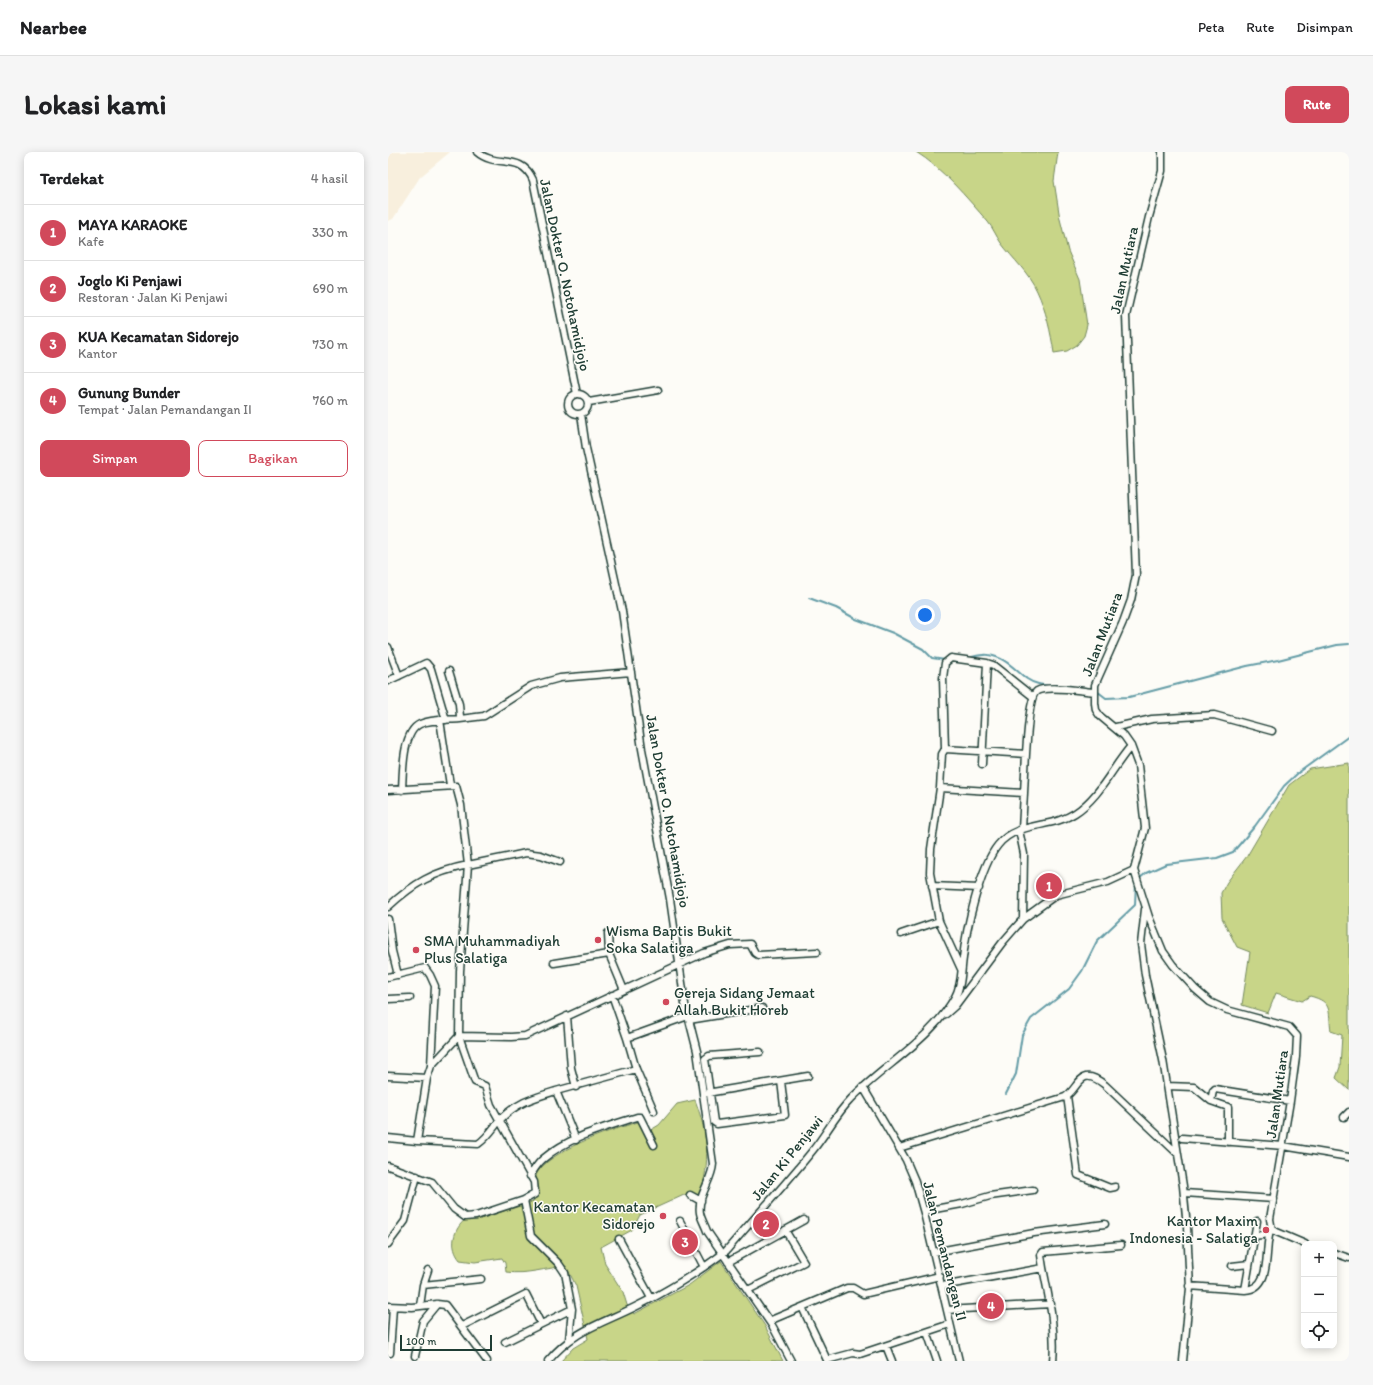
<!DOCTYPE html>
<html lang="id">
<head>
<meta charset="utf-8">
<style>
  body { margin:0; font-family:Itim,sans-serif; background:#f6f6f6; color:#202124 }
  .controls { position:absolute; right:12px; bottom:12px; display:grid; overflow:hidden; border-radius:8px; box-shadow:0 2px 10px #0003 }
  .controls button { width:36px; height:36px; display:grid; place-items:center; padding:0; border:0; border-bottom:1px solid #e0e0e0; background:#fff; color:#202124; font:20px sans-serif }
  .scale { position:absolute; left:12px; bottom:10px; width:92px; box-sizing:border-box; padding-left:4px; border:2px solid #1f3d34; border-top:0; font-size:11px; line-height:14px; white-space:nowrap; color:#1f3d34; -webkit-text-stroke:3px #fdfcf7; paint-order:stroke }
  .you { position:absolute; left:537px; top:463px; width:14px; height:14px; margin:-10px; border:3px solid #fff; border-radius:50%; background:#1a73e8; box-shadow:0 0 0 6px #1a73e833 }
  .badge { display:grid; place-items:center; width:26px; height:26px; border-radius:50%; background:#d1495b; color:#fff; font-size:13px; font-weight:700 }
  .pin { position:absolute; translate:-50% -50%; border:2px solid #fff; box-shadow:0 1px 4px #0006 }
  .list { margin:0; padding:0; list-style:none }
  h2 { display:flex; justify-content:space-between; align-items:center; height:52px; margin:0; padding:0 16px; font-size:17px }
  h2 small { font-size:13px; font-weight:400; color:#757577 }
  .list li { display:grid; grid-template-columns:26px 1fr auto; gap:12px; align-items:center; box-sizing:border-box; height:56px; padding:0 16px; border-top:1px solid #e0e0e0 }
  .list b { display:block; font-size:15px; white-space:nowrap }
  .list p { margin:0; font-size:13px; white-space:nowrap; color:#757577 }
  .list em { font-size:13px; font-style:normal; color:#757577 }
  .actions { display:flex; gap:8px; padding:12px 16px }
  .actions a { flex:1; padding:9px 0; border:1px solid #d1495b; border-radius:8px; text-align:center; font-size:14px; color:#d1495b }
  .actions .main { background:#d1495b; color:#fff }
  .icon { flex:none; width:22px; height:22px; fill:none; stroke:currentColor; stroke-width:2; stroke-linecap:round; stroke-linejoin:round }
  .map { position:relative; flex:none; width:961px; height:1209px; overflow:hidden; border-radius:8px }
  header { display:flex; align-items:center; gap:24px; box-sizing:border-box; height:56px; padding:0 20px; background:#fff; border-bottom:1px solid #e0e0e0 }
  header strong { font-size:19px }
  nav { display:flex; gap:22px; margin-inline-start:auto; font-size:14px }
  .intro { display:flex; align-items:center; justify-content:space-between; box-sizing:border-box; height:96px; padding:0 24px }
  h1 { margin:0; font-size:28px }
  .button { padding:10px 18px; border-radius:8px; background:#d1495b; color:#fff; font-size:14px; font-weight:700 }
  main { display:flex; gap:24px; padding:0 24px }
  aside { flex:1; background:#fff; border-radius:8px; box-shadow:0 2px 10px #0003 }
  .map>svg:first-child { display:block }
  .built { fill:#f8efdd }
  .green { fill:#c8d588; stroke:#74895e }
  .lines { fill:none; stroke-linecap:round; stroke-linejoin:round }
  .stream { stroke:#659da7; stroke-width:2 }
  .minor-casing { stroke:#1f3d34; stroke-width:9 }
  .minor { stroke:#fdfcf7; stroke-width:6 }
  .poi-dot { fill:#d1495b; stroke:#fdfcf7; stroke-width:1.5 }
  .labels { text-anchor:middle; stroke-width:3; stroke-linejoin:round; paint-order:stroke }
  .street-label { font-size:15px; fill:#1f3d34; stroke:#fdfcf7 }
  .poi-label { font-size:15px; fill:#1f3d34; stroke:#fdfcf7; text-anchor:start }
</style>
</head>
<body>
<header>
<strong>Nearbee</strong>
<nav><a>Peta</a><a>Rute</a><a>Disimpan</a></nav>
</header>
<div class="intro"><h1>Lokasi kami</h1><a class="button">Rute</a></div>
<main>
<aside>
<h2>Terdekat<small>4 hasil</small></h2>
<ul class="list">
<li><span class="badge">1</span><div><b>MAYA KARAOKE</b><p>Kafe</p></div><em>330 m</em></li>
<li><span class="badge">2</span><div><b>Joglo Ki Penjawi</b><p>Restoran · Jalan Ki Penjawi</p></div><em>690 m</em></li>
<li><span class="badge">3</span><div><b>KUA Kecamatan Sidorejo</b><p>Kantor</p></div><em>730 m</em></li>
<li><span class="badge">4</span><div><b>Gunung Bunder</b><p>Tempat · Jalan Pemandangan II</p></div><em>760 m</em></li>
</ul>
<div class="actions"><a class="main">Simpan</a><a>Bagikan</a></div>
</aside>
<div class="map">
<svg width="961" height="1209" viewBox="0 0 961 1209">
  <rect width="100%" height="100%" fill="#fdfcf7"/>
  <filter id="ink" filterUnits="userSpaceOnUse"><feTurbulence type="fractalNoise" baseFrequency=".025" numOctaves="2"/><feDisplacementMap in="SourceGraphic" scale="8" xChannelSelector="R" yChannelSelector="G"/><feConvolveMatrix kernelMatrix="1 2 1 2 8 2 1 2 1" color-interpolation-filters="sRGB"/></filter>
  <g filter="url(#ink)">
    <path class="built" d="M0,0H62L32,25L5,67L0,69Z"/>
    <path class="green" d="M528,0H670L666,29L672,67L680,99L692,127L699,173L696,184L689,193L679,199L666,201C663,181 658,158 649,139C641,121 625,107 613,91C608,84 605,76 600,70C579,46 554,16 528,0Z
      M961,611V938L948,926L952,915L954,883L943,879C940,858 945,850 922,844L914,849L888,841L880,861L854,853L862,800L849,795L834,766L833,741L839,730L859,704L901,633L922,617Z
      M307,948C319,979 324,1012 311,1043L306,1046L296,1043L252,1063L244,1078L213,1095L217,1112L235,1140L239,1153L246,1162L301,1133L333,1109L377,1174L395,1209H173L185,1196L200,1187L188,1134L178,1114C158,1116 138,1123 118,1120L117,1111L114,1106L87,1110L72,1108C61,1095 65,1077 78,1067L89,1068L144,1050C161,1036 141,1030 151,1018C171,994 224,978 253,969L261,979L271,973L289,952Z"/>
    <g class="lines">
      <path class="stream" d="M421,446L448,456L468,467L505,481L535,497L544,506L557,508
        M578,506C585,505 594,502 600,503C617,505 626,517 639,527C646,532 654,533 663,534
        M709,539L718,546L741,545L859,514L890,508L949,493L961,492
        M751,727L758,721L778,712L829,706L845,700L867,674L896,634L910,621L961,584
        M618,942L628,922L634,883L643,867L681,837L694,819L709,789L747,753L748,730"/>
      <g class="minor-casing">
        <path id="minor" d="M89,0C109,17 133,0 145,28L189,242
          M774,0V19L761,65L738,164L748,423L743,448L735,470L707,533V551L708,558L712,564L736,584L743,594L750,613L757,676L746,718L761,765L775,799L785,813L807,837L822,850L839,858L901,875L909,884L908,905L902,949L882,1067L884,1078L917,1092
          M180 252a10 10 0 1 1 20 0a10 10 0 1 1-20 0Z
          M201,250L270,238
          M193,262L198,296L234,459L254,597L282,747L297,852L309,899L325,1012C324,1029 309,1044 312,1061C313,1067 317,1073 319,1079L385,1175L403,1209
          M0,495L11,524
          M0,529L38,511L43,517L58,568
          M72,567L96,564L143,534L172,526L243,520
          M52,568L62,633
          M728,575L764,567L826,563L884,579
          M557,597L555,526L557,511L563,506L599,511
          M594,612L599,511L605,513L644,544
          M552,636L554,602L557,597L638,602
          M0,638L68,634L73,653L80,713C45,720 26,731 0,755
          M14,638C15,621 14,580 32,572C43,567 59,568 72,567V565L71,552L61,519
          M636,641C637,625 639,544 649,539C659,533 694,539 707,540
          M631,678L636,702L635,767
          M544,734L591,736
          M757,757L753,792L757,823L775,908L795,1034L799,1075L802,1136L795,1209
          M0,767L4,799L10,823
          M220,781L221,802
          M513,782L551,769
          M166,811L221,802L236,838
          M573,817L551,769L542,721L543,697L552,636L636,641L634,677
          M0,825L37,816L42,823L47,834L43,914
          M0,847L22,846
          M558,862L567,854L614,791L635,767L668,743L720,730L746,718
          M179,864L183,916L188,935
          M301,868L374,856
          M239,886L300,864
          M372,900L321,904L317,907L326,970L329,972L397,963L393,929
          M248,917L266,959
          M0,924L39,926L43,914L71,884L123,885L137,884L316,801L342,793L362,792L367,801L370,803L429,800
          M39,926L29,989L90,992C99,986 104,978 111,969C127,951 145,946 168,939L188,988
          M779,934L806,935L823,949L840,955V990
          M475,935L518,1008L527,1029L536,1061L571,1209
          M168,939L248,917L239,886L224,843
          M319,941L420,924
          M679,944L690,1023L722,1036L727,1035
          M823,949L825,939L827,937L902,949
          M956,965L961,960
          M0,986L29,989
          M794,986L895,994L961,1005
          M511,996L677,945C692,936 691,912 717,933L790,1002
          M0,1014L44,1030L66,1057L77,1065L88,1064L136,1048L147,1042L146,1030L103,953L97,934L87,930L71,884L72,819L80,713L138,701L153,703L172,710
          M142,1024C146,1018 149,1012 155,1007C180,985 218,975 249,965H252L266,993
          M796,1041L886,1047
          M302,1043L313,1049
          M136,1048L143,1084L171,1112L177,1121L184,1157L181,1188
          M536,1059L574,1052L602,1044L645,1038
          M292,1069L316,1115
          M866,1084L881,1082
          M231,1087L263,1146
          M0,1092L17,1069L29,1024
          M546,1100L646,1081L717,1072
          M946,1101L961,1106
          M340,1110L416,1068
          M844,1114L861,1112
          M655,1116C661,1146 668,1178 665,1209
          M35,1133L40,1118
          M554,1134L655,1116L653,1103L655,1100L733,1093
          M801,1134L857,1138C886,1136 875,1096 883,1076
          M360,1138L416,1110L397,1078
          M857,1138L869,1069
          M0,1154L24,1155L49,1152L57,1153L99,1209
          M32,1154L35,1133L93,1127
          M414,1155L439,1208L465,1201L472,1202L562,1172
          M559,1158L663,1152
          M381,1169L459,1136H465L475,1142L552,1124
          M74,1174L138,1142L153,1172
          M539,1180L549,1209
          M117,1190L184,1157
          M498,1194L504,1209
          M2,1201L5,1155
          M27,1204L35,1169L49,1152
          M160,1209C186,1178 213,1172 247,1155C276,1141 314,1118 338,1099C367,1065 397,1033 425,998C438,982 448,962 463,947C497,912 543,888 567,845C574,833 573,819 575,806C578,777 592,715 610,693C629,669 663,677 687,661C712,645 724,616 743,594"/>
      </g>
      <use href="#minor" class="minor"/>
    </g>
  </g>
  <g class="poi-dot">
    <circle cx="210" cy="788" r="4"/>
    <circle cx="28" cy="798" r="4"/>
    <circle cx="278" cy="850" r="4"/>
    <circle cx="275" cy="1064" r="4"/>
    <circle cx="878" cy="1078" r="4"/>
  </g>
  <g class="labels">
    <g class="street-label">
      <text transform="translate(736 118) rotate(-78)" y="5">Jalan Mutiara</text>
      <text transform="translate(177 123) rotate(78)" y="5">Jalan Dokter O. Notohamidjojo</text>
      <text transform="translate(714 482) rotate(-69)" y="5">Jalan Mutiara</text>
      <text transform="translate(280 659) rotate(80)" y="5">Jalan Dokter O. Notohamidjojo</text>
      <text transform="translate(889 942) rotate(-82)" y="5">Jalan Mutiara</text>
      <text transform="translate(399 1006) rotate(-51)" y="5">Jalan Ki Penjawi</text>
      <text transform="translate(557 1099) rotate(76)" y="5">Jalan Pemandangan II</text>
    </g>
    <g class="poi-label">
      <text x="218" y="784">Wisma Baptis Bukit<tspan x="218" dy="17">Soka Salatiga</tspan></text>
      <text x="36" y="794">SMA Muhammadiyah<tspan x="36" dy="17">Plus Salatiga</tspan></text>
      <text x="286" y="846">Gereja Sidang Jemaat<tspan x="286" dy="17">Allah Bukit Horeb</tspan></text>
      <text x="267" y="1060" text-anchor="end">Kantor Kecamatan<tspan x="267" dy="17">Sidorejo</tspan></text>
      <text x="870" y="1074" text-anchor="end">Kantor Maxim<tspan x="870" dy="17">Indonesia - Salatiga</tspan></text>
    </g>
  </g>
</svg>
<div class="controls">
<button>+</button>
<button>−</button>
<button><svg class="icon" aria-label="locate" viewBox="0 0 24 24"><circle cx="12" cy="12" r="6"/><path d="M12 2v4M12 18v4M2 12h4M18 12h4"/></svg></button>
</div>
<div class="scale">100 m</div>
<div class="you"></div>
<div class="pin badge" style="left:661px;top:734px">1</div>
<div class="pin badge" style="left:378px;top:1072px">2</div>
<div class="pin badge" style="left:297px;top:1090px">3</div>
<div class="pin badge" style="left:603px;top:1154px">4</div>
</div>
</main>
</body>
</html>
